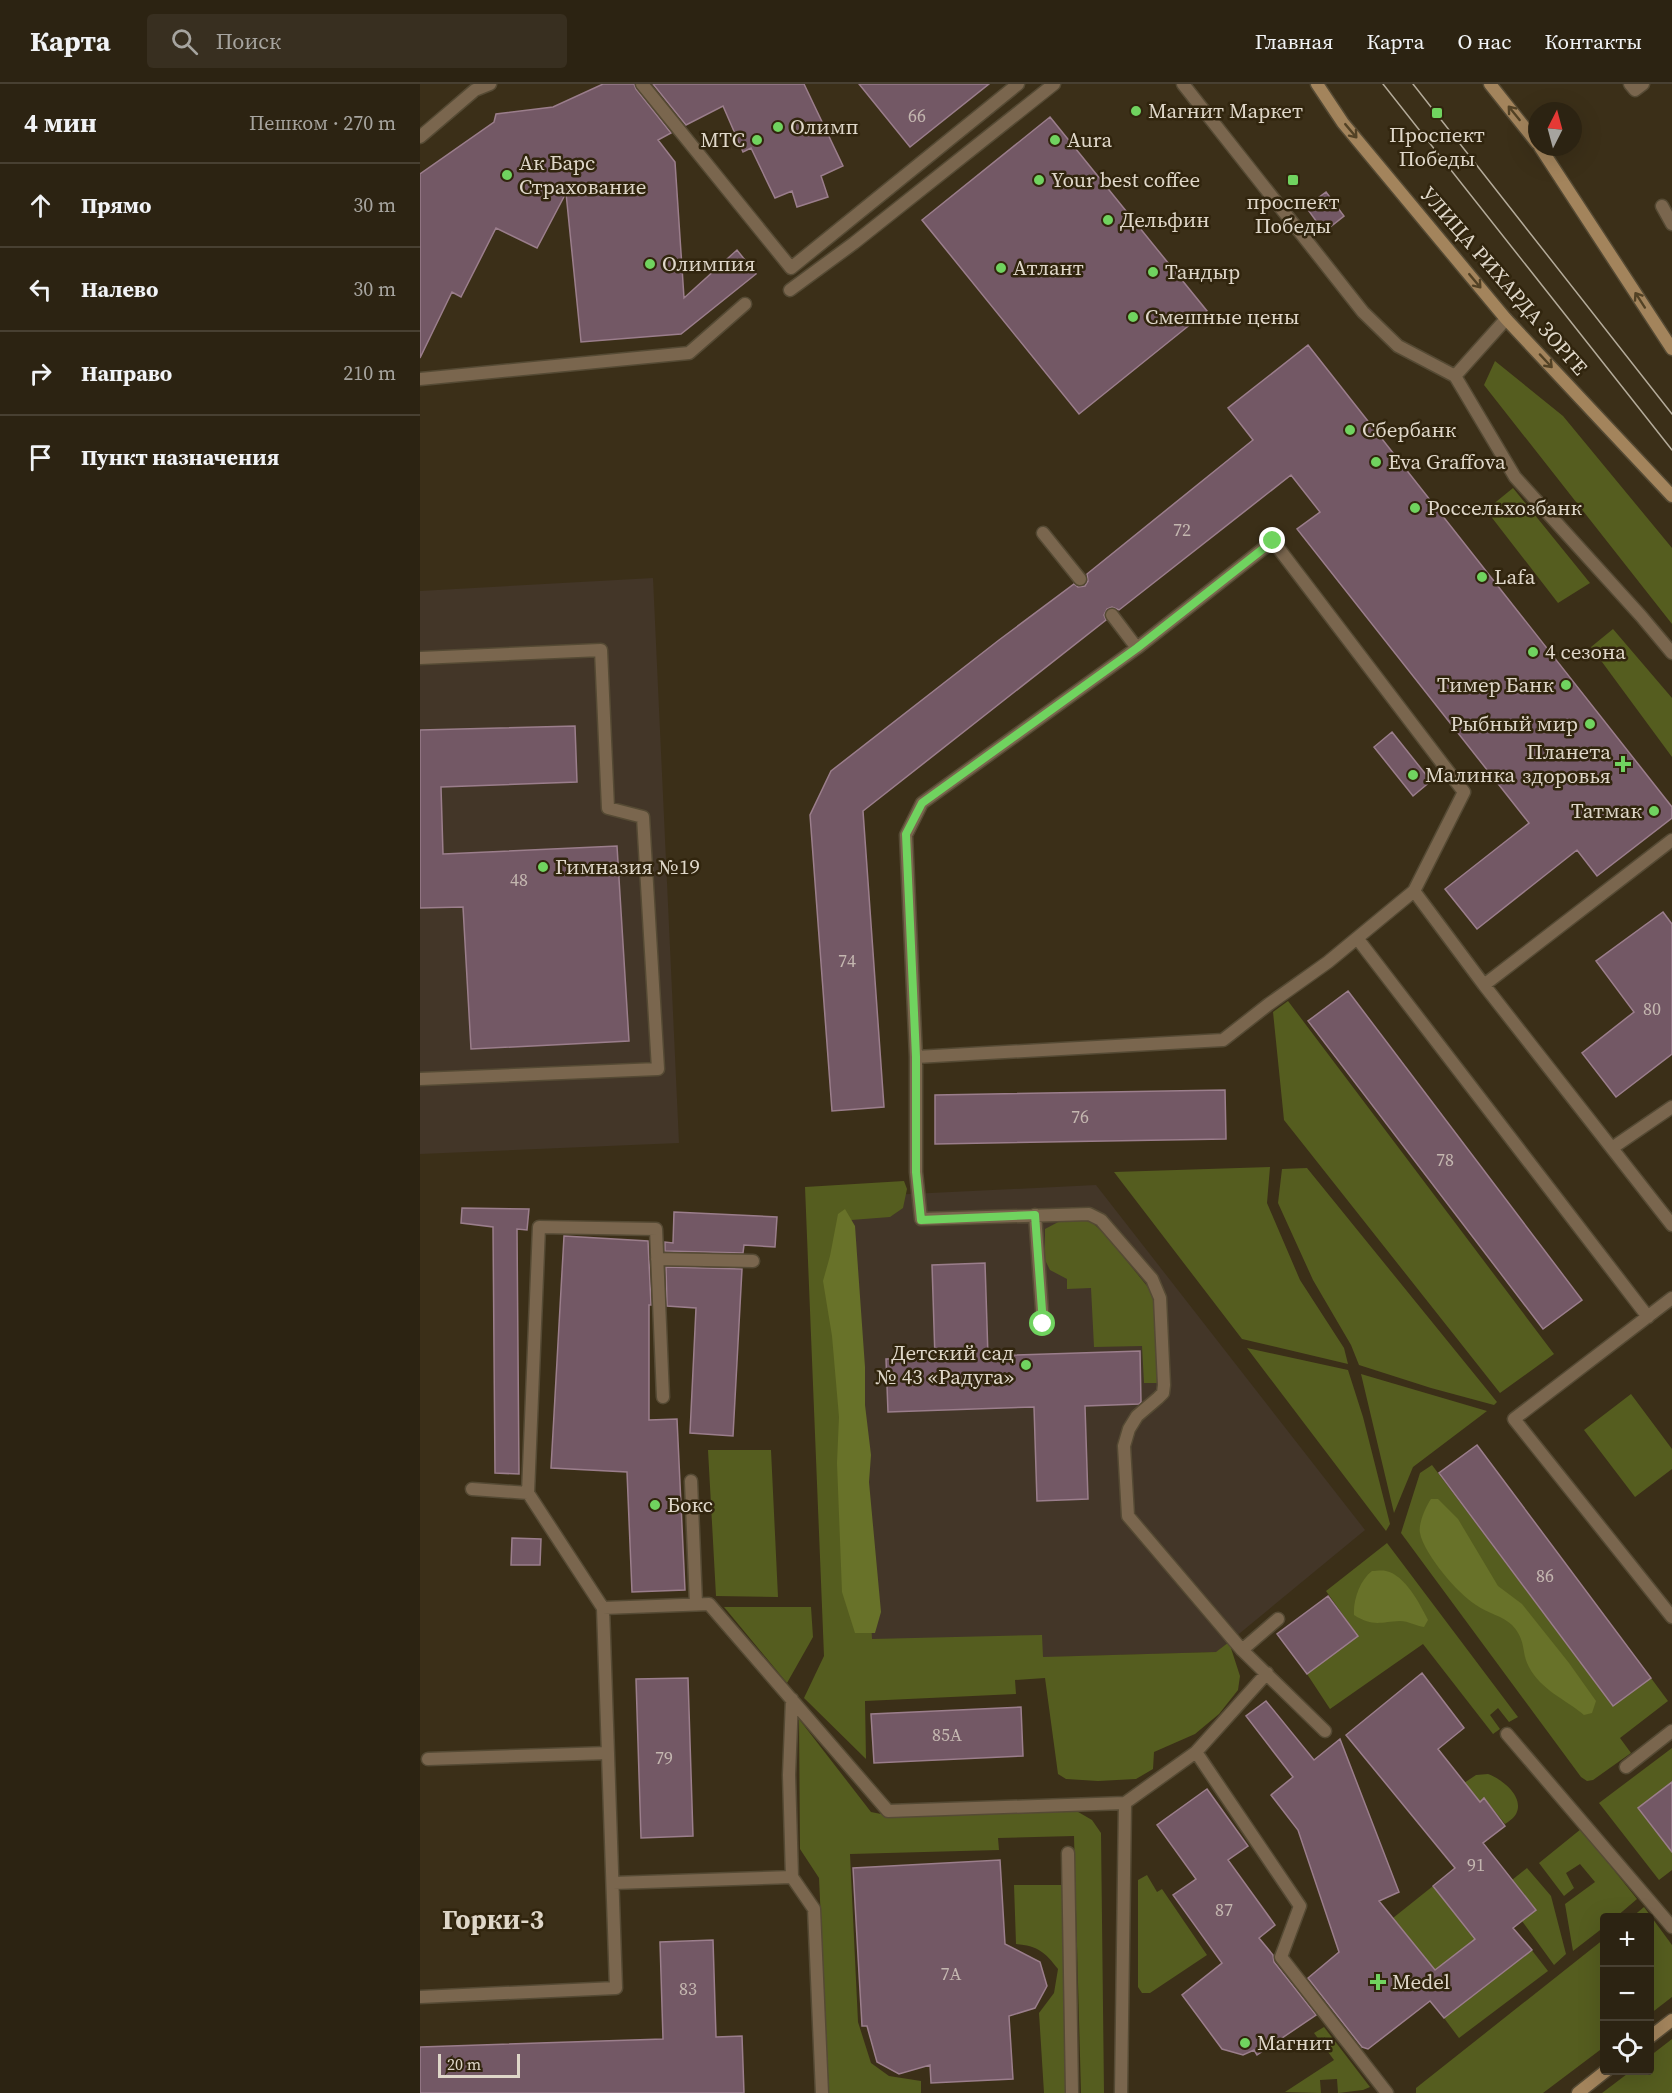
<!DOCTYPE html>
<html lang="ru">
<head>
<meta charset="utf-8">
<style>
  body { margin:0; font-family:"Source Serif 4",serif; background:#382f20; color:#f1f3f6 }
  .controls { position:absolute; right:18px; bottom:18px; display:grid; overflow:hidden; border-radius:6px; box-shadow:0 6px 24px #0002 }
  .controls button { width:54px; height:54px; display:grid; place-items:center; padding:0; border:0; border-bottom:2px solid #484032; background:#2c2312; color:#f1f3f6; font:30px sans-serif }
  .compass { position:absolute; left:1108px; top:18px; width:54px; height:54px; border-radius:50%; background:#2c2312; box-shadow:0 6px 24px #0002; rotate:6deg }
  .scale { position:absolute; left:18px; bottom:15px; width:82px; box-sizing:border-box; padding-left:6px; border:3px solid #dfd7c9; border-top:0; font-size:16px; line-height:21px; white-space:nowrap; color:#dfd7c9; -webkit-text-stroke:4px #31250e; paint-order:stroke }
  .stop { position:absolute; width:18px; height:18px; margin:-14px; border:4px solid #70d35f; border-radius:50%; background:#fff }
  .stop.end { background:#70d35f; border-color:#fff; box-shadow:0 2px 6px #0008 }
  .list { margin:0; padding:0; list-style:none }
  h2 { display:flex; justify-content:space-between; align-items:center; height:78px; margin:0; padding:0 24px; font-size:26px }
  h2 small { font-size:20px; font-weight:400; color:#a6a49f }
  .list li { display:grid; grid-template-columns:39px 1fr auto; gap:18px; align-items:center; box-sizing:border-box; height:84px; padding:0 24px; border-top:2px solid #484032 }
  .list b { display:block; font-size:22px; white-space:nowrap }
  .list em { font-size:20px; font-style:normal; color:#a6a49f }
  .icon { flex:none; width:33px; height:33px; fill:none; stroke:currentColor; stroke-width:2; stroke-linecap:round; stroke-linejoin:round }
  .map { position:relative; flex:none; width:1252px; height:2009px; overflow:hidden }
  header { display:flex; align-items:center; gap:36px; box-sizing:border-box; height:84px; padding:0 30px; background:#2c2312; border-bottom:2px solid #484032 }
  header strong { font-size:28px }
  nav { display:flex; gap:33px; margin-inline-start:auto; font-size:21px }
  .search { width:420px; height:54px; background:#382f20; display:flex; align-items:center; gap:15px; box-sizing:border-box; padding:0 21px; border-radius:6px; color:#a6a49f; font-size:22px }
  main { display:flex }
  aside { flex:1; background:#2c2312 }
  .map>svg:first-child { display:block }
  .education { fill:#433628 }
  .green { fill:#555d1f }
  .forest { fill:#687229 }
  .building { fill:#735865; stroke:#9b7e8c; stroke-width:1.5 }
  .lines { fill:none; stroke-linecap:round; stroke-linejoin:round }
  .lane-casing { stroke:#554a34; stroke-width:15 }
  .secondary-casing { stroke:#554a34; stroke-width:15 }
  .lane { stroke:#7a664e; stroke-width:12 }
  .secondary { stroke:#a3845c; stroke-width:12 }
  .tram { stroke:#b4ab9a; stroke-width:1.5 }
  .oneway { stroke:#534225 }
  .route { stroke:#70d35f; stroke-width:8 }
  .poi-dot { fill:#70d35f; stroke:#31250e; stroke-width:2 }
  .labels { text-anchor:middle; stroke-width:5; stroke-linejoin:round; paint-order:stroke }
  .number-label { font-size:18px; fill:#c4b7b0 }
  .poi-label { font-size:21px; fill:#dfd7c9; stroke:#31250e; text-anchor:start }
  .street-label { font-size:21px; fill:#dfd7c9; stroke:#31250e }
  .district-label { font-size:27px; font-weight:bold; fill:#dfd7c9; stroke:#31250e }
</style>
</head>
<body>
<header>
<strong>Карта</strong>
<div class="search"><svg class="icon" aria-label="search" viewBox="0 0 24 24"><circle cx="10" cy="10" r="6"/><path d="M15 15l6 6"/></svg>Поиск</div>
<nav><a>Главная</a><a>Карта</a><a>О нас</a><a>Контакты</a></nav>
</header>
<main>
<aside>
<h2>4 мин<small>Пешком · 270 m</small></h2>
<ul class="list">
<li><svg class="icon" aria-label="ahead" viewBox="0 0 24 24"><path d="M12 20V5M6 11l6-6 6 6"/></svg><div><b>Прямо</b></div><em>30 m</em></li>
<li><svg class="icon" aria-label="left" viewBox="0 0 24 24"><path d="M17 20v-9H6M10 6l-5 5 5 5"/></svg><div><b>Налево</b></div><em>30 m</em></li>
<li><svg class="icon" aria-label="right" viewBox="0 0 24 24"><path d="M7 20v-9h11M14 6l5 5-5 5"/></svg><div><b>Направо</b></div><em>210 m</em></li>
<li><svg class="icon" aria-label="arrive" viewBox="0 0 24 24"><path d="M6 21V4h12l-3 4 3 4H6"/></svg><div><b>Пункт назначения</b></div></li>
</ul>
</aside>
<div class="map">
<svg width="1252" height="2009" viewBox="0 0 1252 2009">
  <rect width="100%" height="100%" fill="#3b2f18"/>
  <path class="education" d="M233,494L259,1059L0,1070V507Z
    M676,1101L945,1446L797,1568L411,1580L387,1115Z"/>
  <path class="green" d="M1075,277L1143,332L1252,464V540L1064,301Z
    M1093,404L1170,499L1138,519L1066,426Z
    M1193,545L1252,614V673L1171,563Z
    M868,917L1134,1270L1080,1309L864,1036L853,928Z
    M850,1083L847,1119L880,1196L924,1264L928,1280L822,1255L694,1088Z
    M887,1084L1077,1318L1074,1321L1011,1304L939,1281L931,1261L893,1196L858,1119L862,1085Z
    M484,1097L487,1105L483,1124L470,1133L431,1136L452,1555L622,1551L623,1573L796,1568L809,1558L820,1592L818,1606L799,1630L775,1650L734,1668L733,1685L716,1695L678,1697L646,1695L638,1690L625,1594L595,1596L596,1610L445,1617L446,1675L384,1614L404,1572L385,1103Z
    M642,1136H669L684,1149L727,1202L735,1215L737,1299H724L722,1262L674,1263L671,1204L647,1205V1195L630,1186L625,1176V1145Z
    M827,1264L928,1286L943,1333L970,1440L966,1447Z
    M941,1290L1067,1327L993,1383L974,1429Z
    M1211,1310L1252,1365V1385L1215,1413L1164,1346Z
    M288,1366H351L358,1513L296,1512Z
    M1012,1381L1193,1622L1231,1594L1248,1617L1200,1654L1211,1669L1173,1696L1167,1697L1161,1693L981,1449L1000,1389Z
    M967,1459L1098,1633L1089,1638L1078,1624L1070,1631L1080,1645L1073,1650L1003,1560L910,1625L887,1590L938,1552L906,1507Z
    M304,1523H391L393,1553L367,1599Z
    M379,1635L451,1728L471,1732L653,1725L672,1736L681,1749L684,2009H661L654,1752L578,1754L579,1766L430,1770L438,1938L451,1979L469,1992L501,1997V2009H409L399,1794L380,1765Z
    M1252,1664V1698L1218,1724L1245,1759L1252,1754V1786L1239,1796L1179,1719Z
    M1068,1690C1082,1695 1105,1713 1096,1730C1094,1734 1088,1738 1085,1740L1065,1715L1060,1718L1044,1699L1056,1691Z
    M1161,1745L1217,1815L1196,1833L1184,1834V1843L1153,1867L1145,1820L1175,1798L1160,1780L1146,1789L1154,1804L1144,1812L1119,1779Z
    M1107,1784L1131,1812L1146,1870L1134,1881L1102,1837L1116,1826L1092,1796Z
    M727,1791L737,1808L742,1805L787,1871L730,1909H722L718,1903V1796Z
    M594,1801H642L648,2009H624L619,1929L634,1909L638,1885C625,1868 618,1862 596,1860Z
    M1013,1802L1055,1855L1015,1886L973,1834Z
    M1224,1823L1252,1861V1913L1230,1930V1834L1212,1833Z
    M1184,1855V1963L1123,2009H996V2004Z
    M1107,1860L1128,1887L1039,1954L1024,1934L1106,1871L1108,1865Z
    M904,1943L950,2003L943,2006L918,2009L917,1995L900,1996L901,2009L865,2008L914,1976L894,1949Z
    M1252,1955V2009H1182L1211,1987L1230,1986V1972Z"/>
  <path class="forest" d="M425,1125L435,1142L445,1283V1321L451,1371L449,1398L461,1528L455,1549H435L422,1508L417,1379L419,1333L412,1252L403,1197L410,1172L418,1130Z
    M1011,1415H1018L1038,1435L1078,1502L1102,1520L1149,1579L1176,1617L1172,1629L1164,1631C1145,1615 1121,1606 1109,1583C1101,1569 1107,1557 1092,1541C1083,1532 1067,1529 1056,1521C1038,1510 1004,1470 1000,1449C998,1440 1006,1422 1011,1415Z
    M952,1487C956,1487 962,1486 966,1487C985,1491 1000,1520 1008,1536L1004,1543C997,1542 988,1537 980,1537C960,1538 953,1543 934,1531C933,1516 940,1496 952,1487Z"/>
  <path class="building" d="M183,0H214L216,5L251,49L238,56L255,78L264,214L317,166L336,190L261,250L161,258L146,109L117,164L76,144L41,213L32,208L0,274V90L74,38L76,30L133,23Z
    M233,0H384L423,82L401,92L408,113L377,123L372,107L355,114L331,64L323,68L303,22L266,41Z
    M439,0H569L490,63Z
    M630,33L787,227L659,330L502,136Z
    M906,108L924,132L904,148L886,123Z
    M888,261L1252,723V734L1177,792L1157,766L1057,845L1025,805L1109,739L877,445L900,428L871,391L699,526L692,523L687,525L684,531L686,536L443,727L464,1023L412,1027L390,731L411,687L579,556L654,500L658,503L665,502L668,497L667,490L833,356L808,324Z
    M155,642L157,698L21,703L23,770L197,762L209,957L51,965L43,823L0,824V646Z
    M972,648L1011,697L993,712L954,663Z
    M1243,828L1252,840V970L1196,1013L1162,969L1214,928L1176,877Z
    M928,907L1162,1216L1123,1245L888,937Z
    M805,1006L806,1055L515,1060V1011Z
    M42,1124L109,1125L107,1146L97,1145L99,1390L75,1389L73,1143L41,1139Z
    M254,1128L357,1133L355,1163L324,1161L323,1169L245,1167V1158L253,1159Z
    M144,1152L228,1157L231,1221H229V1336L257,1335L265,1506L212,1508L207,1388L131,1384Z
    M565,1179L568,1272L720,1267L721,1318L719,1320L665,1322L668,1415L617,1417L614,1323L468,1328L466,1275L515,1274L512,1181Z
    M246,1183L322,1185L313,1352L270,1349L276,1224L247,1222Z
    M1057,1361L1231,1594L1193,1622L1019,1389Z
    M92,1454L121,1455L120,1481H91Z
    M908,1512L938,1552L887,1590L857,1550Z
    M1002,1589L1044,1644L1018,1665L1060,1718L1064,1714L1085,1742L1063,1759L1116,1826L1093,1844L1112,1866L1024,1934L1010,1917L948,1965L942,1963L888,1894L919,1868L878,1746L851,1711L873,1693L826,1632L846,1617L894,1676L920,1655L979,1808L959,1817L1015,1886L1055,1855L1013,1802L1035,1784L926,1651Z
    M268,1594L273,1752L221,1754L216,1595Z
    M601,1623L603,1672L454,1679L451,1630Z
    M1252,1698V1768L1218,1724Z
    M787,1705L828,1762L808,1776L855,1841L839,1854L853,1871L854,1878L896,1931L837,1971L834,1966L823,1971L802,1965L762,1911L802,1879L753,1811L776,1795L737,1741Z
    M580,1776L585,1860L620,1878L627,1902L615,1924L589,1932L593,1995L511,1999L510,1981L479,1990L457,1978L447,1942H442L433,1784Z
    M293,1856L296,1953L322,1952L324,2009H0V1963L243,1955L240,1858Z"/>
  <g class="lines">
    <g class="lane-casing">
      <path id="lane" d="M222,0L371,184L598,0
        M763,0L943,228L978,262L1035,292L1095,393L1221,532L1252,569
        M1210,0L1215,6L1223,0
        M0,53L55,6L70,0
        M1242,122L1252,140
        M370,206L434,159L634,0
        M1035,292L1086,235
        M0,295L269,269L325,220
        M623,449L660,495
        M692,531L717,564
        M0,574L181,566L188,724L223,733L238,985L0,995
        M994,807L1064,901L1252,1141
        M937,854L1228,1233
        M1064,901L1252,756
        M496,973L803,956L849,920L908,878L994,807L1044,708L853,457L717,564L502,719L486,751L496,973V1088L501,1135L669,1130L681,1136L732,1195L740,1214L744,1301L743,1309L738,1314L717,1332L709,1345L704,1362L708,1432L822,1566
        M1192,1064L1252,1023
        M615,1131L623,1240
        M237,1175L333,1177
        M1252,1214L1094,1335L1252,1533
        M271,1397L276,1520
        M108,1409L119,1143L236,1145L243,1313
        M183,1524L289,1520L468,1727L705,1719L701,2009
        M858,1535L822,1566L905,1647
        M1087,1650L1252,1843
        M776,1668L847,1589
        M8,1675L188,1669
        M1206,1683L1252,1647
        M705,1719L776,1668L880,1822L861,1873L967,2009
        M648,1769L652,2009
        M372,1793L394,1825L402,2009
        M193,1799L372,1793L369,1691L372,1615
        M0,1913L196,1904L183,1524L108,1409L52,1405"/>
    </g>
    <g class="secondary-casing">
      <path id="secondary" d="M897,0L923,39L1086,235L1252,412
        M1070,0L1117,59
        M1120,63L1252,265
        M1230,1953L1252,1936
        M1158,2009L1187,1986"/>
    </g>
    <use href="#lane" class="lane"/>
    <use href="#secondary" class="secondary"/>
    <path class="tram" d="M963,0L1252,366
      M993,0L1252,330"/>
  </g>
  <defs><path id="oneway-shaft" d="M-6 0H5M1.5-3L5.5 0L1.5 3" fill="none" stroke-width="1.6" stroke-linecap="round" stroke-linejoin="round" transform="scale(1.5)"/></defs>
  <g class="oneway">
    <use href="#oneway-shaft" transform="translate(1094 29) rotate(-129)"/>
    <use href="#oneway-shaft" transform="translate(931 47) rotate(50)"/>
    <use href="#oneway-shaft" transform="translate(1055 197) rotate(50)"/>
    <use href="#oneway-shaft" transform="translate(1220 216) rotate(-123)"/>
    <use href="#oneway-shaft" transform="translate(1126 277) rotate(47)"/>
  </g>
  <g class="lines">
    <path class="route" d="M623,1240L615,1131L501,1136L496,1088V973L486,750L502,719L717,564L853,457"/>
  </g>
  <g class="poi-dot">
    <circle cx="716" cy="27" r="6"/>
    <rect x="1011" y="23" width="12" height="12" rx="3"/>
    <circle cx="358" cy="43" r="6"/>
    <circle cx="337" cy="56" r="6"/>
    <circle cx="635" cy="56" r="6"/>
    <circle cx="87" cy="91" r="6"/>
    <circle cx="619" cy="96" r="6"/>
    <rect x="867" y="90" width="12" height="12" rx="3"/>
    <circle cx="688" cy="136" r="6"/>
    <circle cx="230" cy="180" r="6"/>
    <circle cx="581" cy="184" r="6"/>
    <circle cx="733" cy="188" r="6"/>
    <circle cx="713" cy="233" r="6"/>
    <circle cx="930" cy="346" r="6"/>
    <circle cx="956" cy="378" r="6"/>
    <circle cx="995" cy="424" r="6"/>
    <circle cx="1062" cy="493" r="6"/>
    <circle cx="1113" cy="568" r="6"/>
    <circle cx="1146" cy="601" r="6"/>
    <circle cx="1170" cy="640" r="6"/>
    <path d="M1200 671h6v6h6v6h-6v6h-6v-6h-6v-6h6z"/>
    <circle cx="993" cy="691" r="6"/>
    <circle cx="1234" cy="727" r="6"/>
    <circle cx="123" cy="783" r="6"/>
    <circle cx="606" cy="1281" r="6"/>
    <circle cx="235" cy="1421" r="6"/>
    <path d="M955 1889h6v6h6v6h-6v6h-6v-6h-6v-6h6z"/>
    <circle cx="825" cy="1959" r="6"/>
  </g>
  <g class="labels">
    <g class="number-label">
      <text x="497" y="38">66</text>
      <text x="762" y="452">72</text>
      <text x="99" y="802">48</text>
      <text x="427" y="883">74</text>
      <text x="1232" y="931">80</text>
      <text x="660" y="1039">76</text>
      <text x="1025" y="1082">78</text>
      <text x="1125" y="1498">86</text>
      <text x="527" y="1657">85А</text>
      <text x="244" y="1680">79</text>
      <text x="1056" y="1787">91</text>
      <text x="804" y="1832">87</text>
      <text x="531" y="1896">7А</text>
      <text x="268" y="1911">83</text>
    </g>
    <g class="poi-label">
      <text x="728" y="34">Магнит Маркет</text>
      <text x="370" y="50">Олимп</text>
      <text x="1017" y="58" text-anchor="middle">Проспект<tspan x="1017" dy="24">Победы</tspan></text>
      <text x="325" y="63" text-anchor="end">МТС</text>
      <text x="647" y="63">Aura</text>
      <text x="99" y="86">Ак Барс<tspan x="99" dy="24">Страхование</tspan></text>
      <text x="631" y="103">Your best coffee</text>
      <text x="873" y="125" text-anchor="middle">проспект<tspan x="873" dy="24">Победы</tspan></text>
      <text x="700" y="143">Дельфин</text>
      <text x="242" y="187">Олимпия</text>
      <text x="593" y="191">Атлант</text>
      <text x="745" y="195">Тандыр</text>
      <text x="725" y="240">Смешные цены</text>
      <text x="942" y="353">Сбербанк</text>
      <text x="968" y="385">Eva Graffova</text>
      <text x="1007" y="431">Россельхозбанк</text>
      <text x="1074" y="500">Lafa</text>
      <text x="1125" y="575">4 сезона</text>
      <text x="1134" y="608" text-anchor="end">Тимер Банк</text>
      <text x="1158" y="647" text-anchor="end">Рыбный мир</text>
      <text x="1191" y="675" text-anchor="end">Планета<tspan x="1191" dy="24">здоровья</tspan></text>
      <text x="1005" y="698">Малинка</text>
      <text x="1222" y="734" text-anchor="end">Татмак</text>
      <text x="135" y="790">Гимназия №19</text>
      <text x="594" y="1276" text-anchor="end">Детский сад<tspan x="594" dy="24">№ 43 «Радуга»</tspan></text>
      <text x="247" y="1428">Бокс</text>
      <text x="972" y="1905">Medel</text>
      <text x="837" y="1966">Магнит</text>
    </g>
    <g class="street-label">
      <text transform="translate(1084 197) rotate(49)" y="7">УЛИЦА РИХАРДА ЗОРГЕ</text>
    </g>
    <g class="district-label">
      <text x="73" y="1845">Горки-3</text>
    </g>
  </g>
</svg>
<div class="controls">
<button>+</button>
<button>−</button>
<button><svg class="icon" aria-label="locate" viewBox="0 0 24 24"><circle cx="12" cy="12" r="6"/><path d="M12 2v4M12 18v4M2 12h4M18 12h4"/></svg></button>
</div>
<svg class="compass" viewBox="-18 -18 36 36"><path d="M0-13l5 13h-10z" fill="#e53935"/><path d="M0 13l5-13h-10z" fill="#a6a49f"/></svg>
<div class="scale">20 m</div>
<div class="stop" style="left:623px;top:1240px"></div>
<div class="stop end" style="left:853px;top:457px"></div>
</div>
</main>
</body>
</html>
